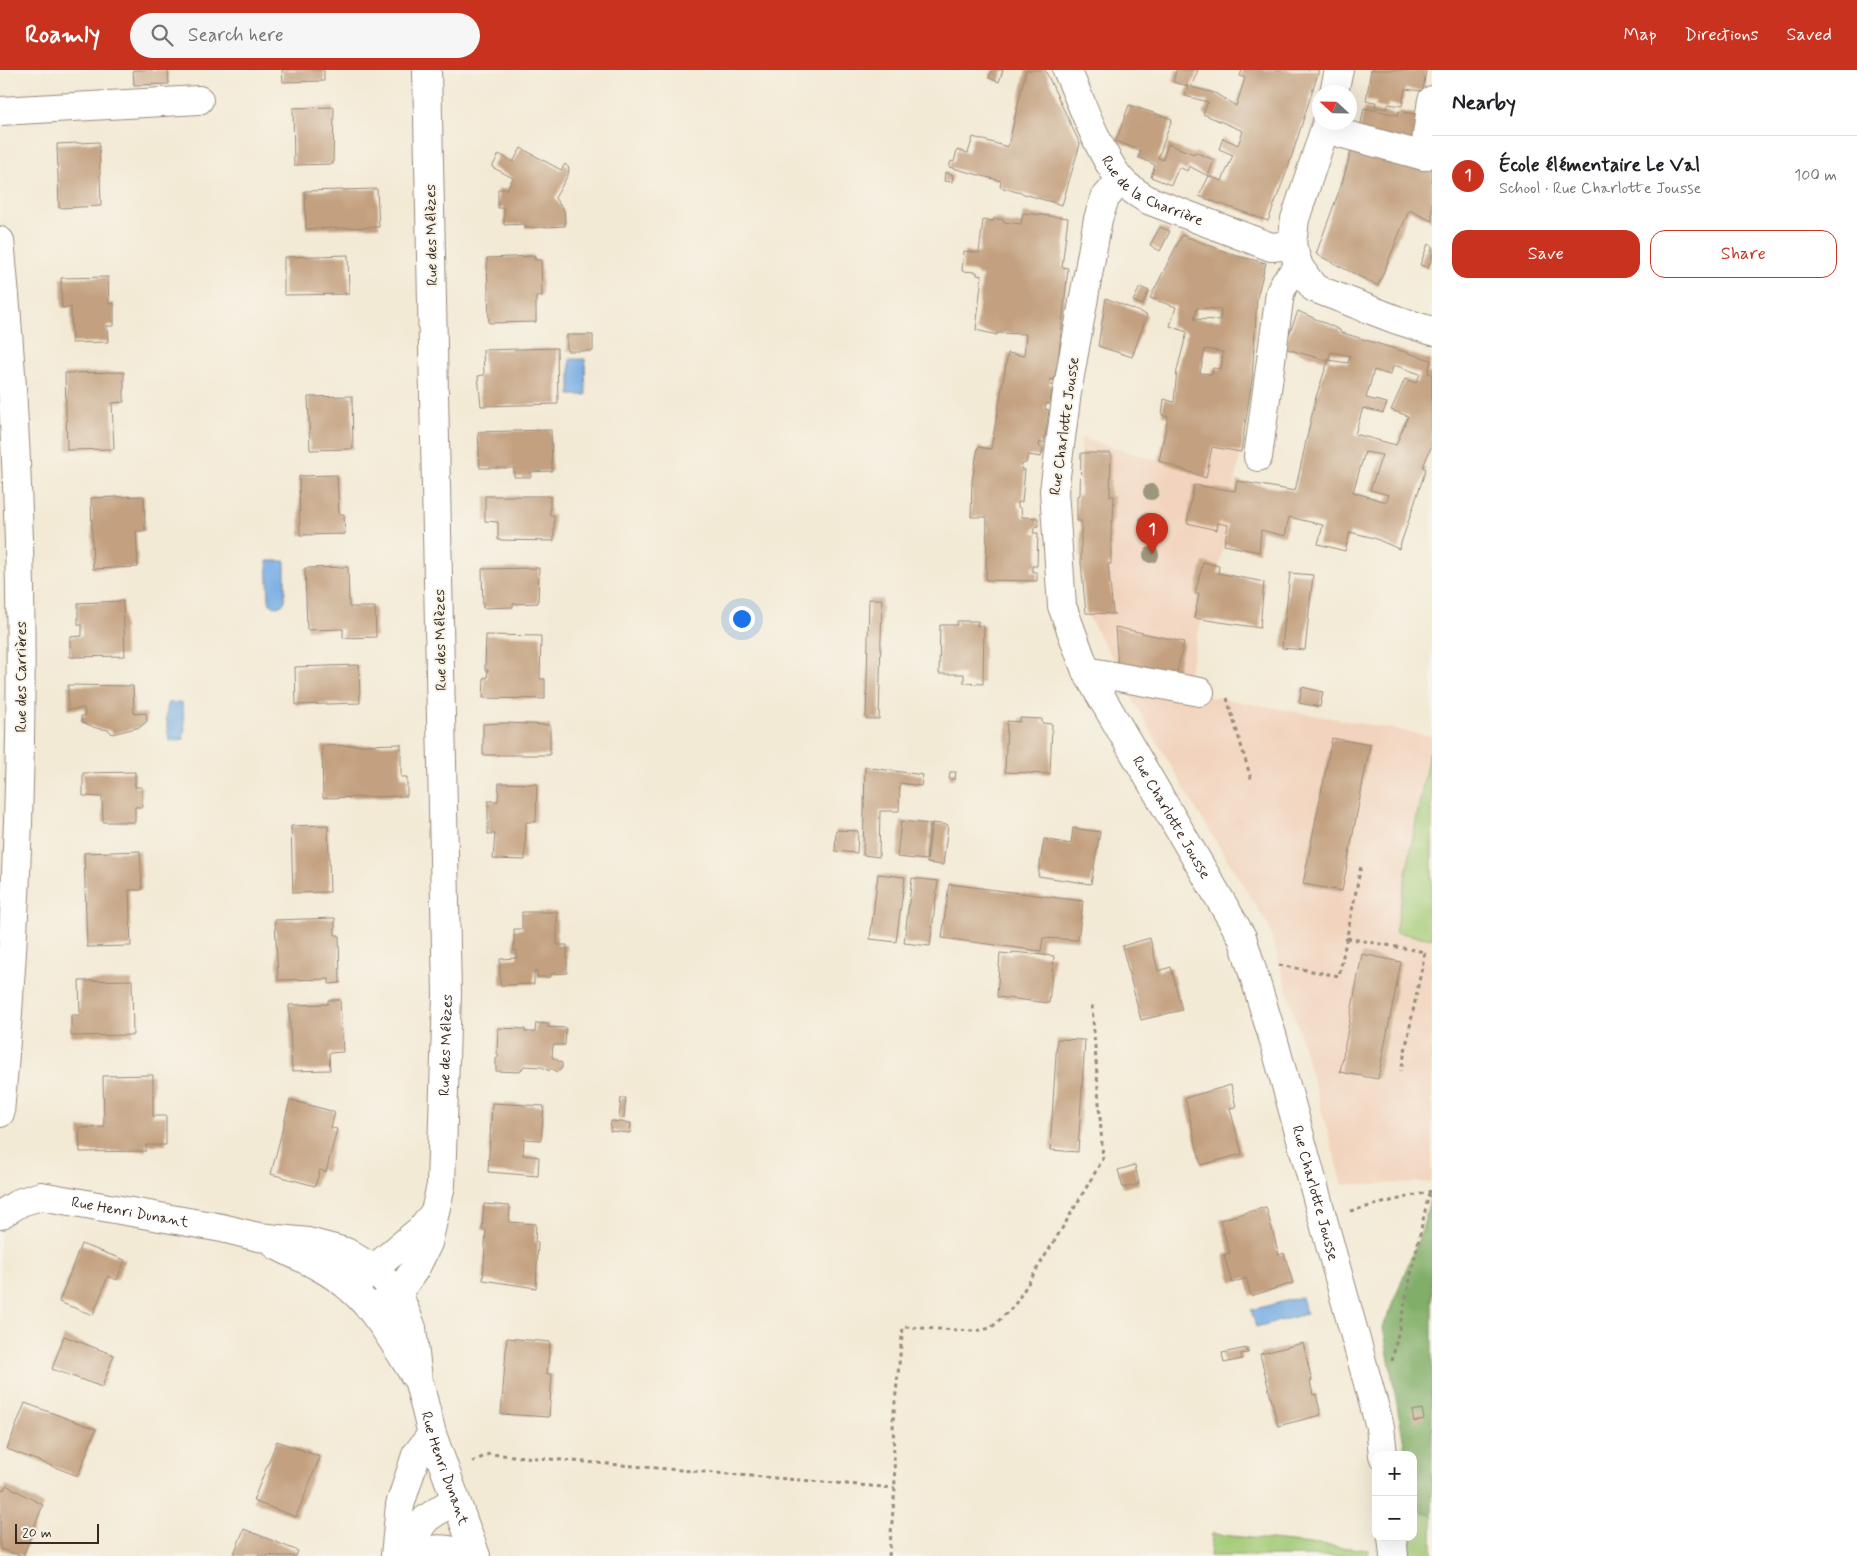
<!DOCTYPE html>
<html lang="en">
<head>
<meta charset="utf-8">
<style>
  body { margin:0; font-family:Mynerve,sans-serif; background:#f6f6f6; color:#202124 }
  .controls { position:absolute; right:15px; bottom:15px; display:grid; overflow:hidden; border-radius:10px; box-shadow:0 5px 20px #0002 }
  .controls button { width:45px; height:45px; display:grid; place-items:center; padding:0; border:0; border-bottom:1px solid #e0e0e0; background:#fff; color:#202124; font:25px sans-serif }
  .compass { position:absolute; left:1312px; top:15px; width:45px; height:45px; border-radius:50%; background:#fff; box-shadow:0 5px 20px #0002; rotate:292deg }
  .scale { position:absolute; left:15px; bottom:12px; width:84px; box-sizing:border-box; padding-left:5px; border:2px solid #3b2a1e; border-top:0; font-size:14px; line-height:18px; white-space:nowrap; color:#3b2a1e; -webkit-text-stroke:4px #f7f3e8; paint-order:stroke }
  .you { position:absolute; left:741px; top:548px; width:18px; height:18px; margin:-12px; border:4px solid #fff; border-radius:50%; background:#1a73e8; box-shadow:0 0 0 8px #1a73e833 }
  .badge { display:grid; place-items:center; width:32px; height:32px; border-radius:50%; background:#c8321e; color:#fff; font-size:16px; font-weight:700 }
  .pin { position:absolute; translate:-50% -41px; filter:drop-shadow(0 1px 2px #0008) }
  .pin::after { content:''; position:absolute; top:26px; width:18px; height:15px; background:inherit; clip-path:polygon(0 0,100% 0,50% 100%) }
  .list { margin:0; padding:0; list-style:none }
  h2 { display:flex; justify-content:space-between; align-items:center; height:65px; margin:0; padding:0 20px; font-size:21px }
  h2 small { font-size:16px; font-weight:400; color:#757577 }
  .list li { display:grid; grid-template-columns:32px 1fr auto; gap:15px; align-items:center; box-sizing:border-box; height:80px; padding:0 20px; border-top:1px solid #e0e0e0 }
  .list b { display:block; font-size:19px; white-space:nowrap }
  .list p { margin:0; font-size:16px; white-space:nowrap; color:#757577 }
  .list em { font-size:16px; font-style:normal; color:#757577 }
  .actions { display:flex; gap:10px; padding:15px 20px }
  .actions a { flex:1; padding:11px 0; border:1px solid #c8321e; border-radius:15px; text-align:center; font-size:18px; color:#c8321e }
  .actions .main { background:#c8321e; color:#fff }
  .icon { flex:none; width:28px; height:28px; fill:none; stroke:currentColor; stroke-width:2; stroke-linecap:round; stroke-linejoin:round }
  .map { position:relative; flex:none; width:1432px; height:1486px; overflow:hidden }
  header { display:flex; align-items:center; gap:30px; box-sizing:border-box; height:70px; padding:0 25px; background:#c8321e; color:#fff }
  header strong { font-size:24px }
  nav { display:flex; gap:28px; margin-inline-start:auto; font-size:18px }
  .search { width:350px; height:45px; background:#f6f6f6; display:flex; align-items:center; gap:12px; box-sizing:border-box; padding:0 18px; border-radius:28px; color:#757577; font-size:19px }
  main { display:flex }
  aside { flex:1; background:#fff }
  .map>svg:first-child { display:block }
  .built { fill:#f2d4be }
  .green { fill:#a2ca76; stroke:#6e7a4a }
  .forest { fill:#81ae67; stroke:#5e6c42 }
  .water { fill:#76ace4; stroke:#586b81 }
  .building { fill:#c3a07f; fill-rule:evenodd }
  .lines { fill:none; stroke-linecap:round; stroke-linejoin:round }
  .minor-casing { stroke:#978a7a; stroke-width:30 }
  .major-casing { stroke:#978a7a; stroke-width:30 }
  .path { stroke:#978a7a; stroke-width:3; stroke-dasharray:4 4; stroke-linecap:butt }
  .minor { stroke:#fff; stroke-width:28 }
  .major { stroke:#fff; stroke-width:28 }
  .tree { fill:#9c967c }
  .labels { text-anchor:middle; stroke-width:4; stroke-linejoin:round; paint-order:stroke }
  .street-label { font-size:15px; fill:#3b2a1e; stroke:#f7f3e8 }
</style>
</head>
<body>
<header>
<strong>Roamly</strong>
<div class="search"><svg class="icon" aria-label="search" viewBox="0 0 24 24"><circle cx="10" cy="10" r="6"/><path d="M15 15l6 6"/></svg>Search here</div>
<nav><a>Map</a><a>Directions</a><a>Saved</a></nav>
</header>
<main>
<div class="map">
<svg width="1432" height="1486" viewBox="0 0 1432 1486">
  <rect width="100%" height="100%" fill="#f7f3e8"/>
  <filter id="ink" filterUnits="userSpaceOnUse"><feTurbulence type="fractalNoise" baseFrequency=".02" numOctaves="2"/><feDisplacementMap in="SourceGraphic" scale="10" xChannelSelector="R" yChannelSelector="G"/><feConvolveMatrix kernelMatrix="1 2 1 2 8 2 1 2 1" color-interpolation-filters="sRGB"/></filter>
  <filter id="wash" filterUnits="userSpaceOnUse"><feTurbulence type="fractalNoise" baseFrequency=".0096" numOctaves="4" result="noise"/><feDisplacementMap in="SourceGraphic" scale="20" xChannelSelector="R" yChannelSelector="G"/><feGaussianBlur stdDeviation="1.12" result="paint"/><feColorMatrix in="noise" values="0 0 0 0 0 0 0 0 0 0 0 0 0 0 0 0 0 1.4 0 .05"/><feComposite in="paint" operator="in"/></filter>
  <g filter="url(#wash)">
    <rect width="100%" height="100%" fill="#f3ead5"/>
    <path class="built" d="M1081,368L1178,396V399L1205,408L1212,377L1241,382L1209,549L1201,550L1187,613L1118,597L1086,543L1081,451H1077V426L1080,425Z
      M1122,611L1432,666V1112L1343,1115L1269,857L1190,729Z"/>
    <path class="green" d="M1429,683L1432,684V869L1395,862Z
      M1415,1440L1432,1444V1486H1408V1467H1413V1442Z
      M1212,1464L1369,1480L1368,1486H1210Z"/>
    <path class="forest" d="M1432,1121V1444L1415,1440L1413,1385H1406L1383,1257L1422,1160Z"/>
    <path class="water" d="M570,289H585L586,325H570Z
      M267,491H285V531L282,535L277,537L270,534L269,529Z
      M182,632L185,658L183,670L169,671L166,646L168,633Z
      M1301,1227L1306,1244L1256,1257L1251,1240Z"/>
    <g id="blocks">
      <path class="building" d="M133,0H168L169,14L134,15Z
        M282,0H324V11L283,12Z
        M992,0H1003L999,12L989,8Z
        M1026,0H1045L1080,74L1062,135L1000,117L1001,111L949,97L951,91L954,92L957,80L968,83L973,67L1008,77Z
        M1176,0H1198L1191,17L1215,23L1236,36L1245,8L1240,6L1242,0H1319L1288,98L1268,151L1199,126L1209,106L1222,111L1233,85L1219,79L1223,68L1238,75L1243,61L1203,44L1208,32L1185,26L1188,16L1173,12Z
        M1371,0H1426L1423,21L1405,19L1402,36L1388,34L1387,39L1375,37L1376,32L1366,31Z
        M1129,35L1172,49L1158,88L1163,90L1168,74L1194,84L1195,82L1214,90L1208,106L1189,96L1187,101L1179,97L1171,115L1151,107L1155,95L1138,87L1141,81L1116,71Z
        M334,37L333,94L294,95L293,38Z
        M1364,38L1398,45L1399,41L1420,45L1415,76L1359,63Z
        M99,72L101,136L59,138L57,74Z
        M1353,74L1432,94V151L1409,140L1378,216L1316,184L1342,113Z
        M521,78L561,100L565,94L569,98L568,105L555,128L564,141L565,156L525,158V154L504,155V138H498V119H507L513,108L492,97L499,84L513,92Z
        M945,102L953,105L952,112L944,111Z
        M377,119L379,157L306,159L305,121Z
        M1023,143L1068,148L1062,197L1068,198L1058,293L1054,310L1051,309L1049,314L1053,316L1050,333L1046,334L1045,339L1049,340L1044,373L1040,372L1039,376L1043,379L1041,387L1028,385L1026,393L1022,394L1021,399L1025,400L1022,432H1018V437L1021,439L1022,447L1038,448V456L1034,458L1033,463H1038L1037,496H1032V501L1037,503V511L986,510L987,447H971L972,411L978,377L991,379L1008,283L1024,286L1026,264L997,263V265L976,260L982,206L977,205V202L962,201L964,181L979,183L983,150L994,151V148L1004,150L1003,152L1021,154Z
        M1160,157L1170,161L1160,181L1150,175Z
        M1182,165L1237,186L1266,193L1257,227L1252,309L1241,382L1212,377L1206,408L1159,391L1168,347L1162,345L1164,329L1174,332L1177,300L1187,262L1170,256L1176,237L1150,228ZM1197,238L1221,239L1220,250L1194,249ZM1205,279L1223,282L1221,299L1213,298L1212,304L1200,303Z
        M1428,174L1432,176V187L1428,198L1420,195Z
        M348,185L349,224L284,225V187Z
        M534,186L535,190H541L542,226H536V252L489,253L487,188Z
        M108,207L109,234L114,233V256H107L108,272L72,273L71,237L62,238L61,208Z
        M1140,217L1149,221L1142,235L1133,231Z
        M1106,228L1147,245L1132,287L1098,276Z
        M1298,241L1340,260V262L1431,290L1428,303L1432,304V375L1423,397L1426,399L1399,479L1374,468L1350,462L1345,481L1318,474L1323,455L1289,447L1285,466L1261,460L1259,482L1224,475L1228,455L1218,453L1217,460L1187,453L1194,415L1235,421L1237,411L1295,421L1316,327L1328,291L1284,278ZM1331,282L1350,286L1348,293L1328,290ZM1394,295L1420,304L1416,313L1405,309L1391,340L1408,346L1396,375L1355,364L1363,338L1383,343L1387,333L1366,328L1374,300L1390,305ZM1365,382L1382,385L1370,420L1389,425L1386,432L1353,422Z
        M567,265H593V281H567Z
        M557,278L558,334L481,336L478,306L484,305L483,280Z
        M124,302V332L112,333L114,379L67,380L65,303Z
        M352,326L353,379L310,380L308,327Z
        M551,360L552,401L531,402V407H514V398H480L478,362Z
        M1081,383H1111L1110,426H1114L1113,451H1111V494H1108L1113,542L1115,544L1086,543L1081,493V451H1077V426L1080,425Z
        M337,405L339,444H344L345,464L300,465L299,406Z
        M144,426L145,461H136L138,497L93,499L91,428Z
        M485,426H550V445H554V471L498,470V452L485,451Z
        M1203,492L1219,496L1218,503L1264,512L1260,558L1194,548L1199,524H1195Z
        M348,497L349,537H375L376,567L343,568V559L307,560L305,498Z
        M539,498L538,533L513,534V537L483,538L482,499Z
        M1290,503L1313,505L1305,580L1282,578Z
        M869,529H882L879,649H866Z
        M123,531L125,586L70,587V567L82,566V555H78V533Z
        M957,551H978L977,556H984L983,614L964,613V604H939L940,555H957Z
        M1115,557L1184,572L1175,610L1118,597Z
        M486,565L541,566L540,609H545V629L483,628L484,607L487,608L488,600H485Z
        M359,595L360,633L296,635L295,597Z
        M68,615L133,616L134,644L146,643L147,651L140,657L112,664L109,660L96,658L82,652L81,646H85L84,638L68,640Z
        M1302,617L1323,622L1320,637L1299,633Z
        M1020,648L1042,649V653L1052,654L1050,704L1005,702L1007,651L1020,652Z
        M507,653L550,655V685H483V654Z
        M1332,668L1370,675L1342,821L1303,814Z
        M401,674V707H407V726L323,728L322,676Z
        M865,697L923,705L921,716L900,713L899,741H880L879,787L863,785Z
        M135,702V717H142V737H135V752H103L102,727L83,726V703Z
        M950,702H956L955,709H949Z
        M499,713L537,714L536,752H526L525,790L493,789L495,764H488V731H498Z
        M901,751L930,754L926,790L897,787Z
        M932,753L948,755L943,795L927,793Z
        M328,755L330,822L293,823L291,756Z
        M1073,758L1100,762L1091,814L1038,806L1044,769L1071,774Z
        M836,760L858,761L857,783L835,781Z
        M140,781L142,820H129L131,876L87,877L84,783Z
        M878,804L905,807L896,872L870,869Z
        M912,808L938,811L930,876L904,873Z
        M949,814L1083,831L1078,870L1043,868L1041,881L942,868Z
        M522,842H557V875H567V903L551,904V907H537V901L534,902V914L500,915V889L517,888V880L514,881V859H522Z
        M335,848V865H339L340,913L329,914V909L278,910L275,850Z
        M1150,868L1158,901L1171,897L1182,940L1141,950L1122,876Z
        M1012,882L1054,886L1049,933L997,927L1000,883L1012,884Z
        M1362,884L1401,892L1378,1009L1340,1002Z
        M132,910L133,965L71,966V945H80L79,911Z
        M328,930H340L343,982L329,983L330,1000L292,1001L289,935L328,934Z
        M536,953L549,954L548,957L566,958L565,975H553L552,987L562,993V998L557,1002L551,998L549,1001L542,997L524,996L520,1002L496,1001V989L499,986L497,983L498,958L525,959V962H535Z
        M1057,969L1085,970L1078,1082L1050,1080Z
        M153,1005V1046H166V1075H146V1081L80,1082L79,1058L104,1057L103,1006Z
        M1231,1015L1236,1037L1230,1038L1242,1084L1201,1095L1185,1028Z
        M621,1028H626L624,1048H619Z
        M290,1030L335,1042L331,1058L337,1059L326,1102L320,1100L315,1116L271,1104Z
        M492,1033L544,1036L541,1070L524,1069L523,1085L539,1087L538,1106L488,1102Z
        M611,1051L631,1053L630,1063L610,1061Z
        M1135,1095L1139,1114L1123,1118L1118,1100Z
        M484,1134L510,1136L509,1152L536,1154L535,1172H538L536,1218L483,1210L486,1160H482Z
        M1266,1137L1279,1185L1284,1183L1293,1213L1251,1226L1246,1208L1232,1213L1224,1185L1230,1183L1220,1150Z
        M81,1174L125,1190L117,1210L108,1206L93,1245L59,1232Z
        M64,1266L114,1285L102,1317L52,1299Z
        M507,1268L550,1272L547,1304H552L549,1347L501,1344Z
        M1303,1273L1312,1311H1310L1312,1320L1313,1325L1316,1324L1321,1345L1278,1356L1260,1284Z
        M1247,1278L1248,1283L1241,1284L1242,1289L1224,1293L1222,1283Z
        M25,1333L96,1359L78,1406L7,1379Z
        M1422,1339L1424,1349L1414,1352L1412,1341Z
        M277,1371L320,1387L296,1447L253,1431Z
        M6,1415L43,1435L23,1486L0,1479V1418L4,1420Z
        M244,1459L298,1481L296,1486H233Z"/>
    </g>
  </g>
  <g filter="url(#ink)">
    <use href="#blocks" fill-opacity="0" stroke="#978a7a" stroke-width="1"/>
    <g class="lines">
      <g class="minor-casing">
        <g id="minor">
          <path id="s1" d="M1067,0C1082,33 1098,81 1120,109C1128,118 1138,124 1148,130L1271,177L1292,175"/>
          <path d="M0,41L199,30"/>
          <path d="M1325,59L1424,86L1432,30"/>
          <path id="s2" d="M1121,110L1105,128L1098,149L1067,322L1054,421L1062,536L1086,601L1242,867L1273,968L1380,1357L1383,1385"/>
          <path d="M0,171C29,460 26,753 0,1043"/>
          <path d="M1258,387L1280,223L1285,212L1299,197"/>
          <path d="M1086,601L1200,622"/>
          <path id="s3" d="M0,1145L21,1132L41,1126L222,1158L258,1167L308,1172L346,1182L372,1198L398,1223L412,1258L418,1309L432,1364L476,1486"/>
          <path d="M277,1176C302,1188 330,1200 351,1219C378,1242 396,1277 415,1306"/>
          <path d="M359,1211L420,1160L434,1143"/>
          <path id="s4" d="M372,1240L398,1223L415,1199L428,1173L441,1115L447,924L427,0"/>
          <path d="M1392,1467L1394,1486"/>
          <path d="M395,1486L400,1435L416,1385L432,1364"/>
          <path d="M400,1486L426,1449L455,1429"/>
          <path d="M411,1486C430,1477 449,1477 468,1486"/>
        </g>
      </g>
      <g class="major-casing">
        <path id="major" d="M1334,22L1339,0
          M1327,52L1295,149L1292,175L1299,197L1314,218L1397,250L1432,261"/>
      </g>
      <path class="path" d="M1227,628L1252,712
        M1347,868L1425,882L1401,1001
        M1279,895L1339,906L1361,796
        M1350,1141L1432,1121
        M1392,1291L1429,1123
        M472,1392L489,1384L895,1418
        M889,1486L895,1418L893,1351L903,1257L975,1261L991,1258L1014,1236L1066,1152L1103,1089L1092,935"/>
      <use href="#minor" class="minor"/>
      <use href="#major" class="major"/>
    </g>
    <g class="tree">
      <circle cx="1151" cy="422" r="8"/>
      <circle cx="1147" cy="451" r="8"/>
      <circle cx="1151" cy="485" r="8"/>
    </g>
  </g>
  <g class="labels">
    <g class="street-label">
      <text dy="5" stroke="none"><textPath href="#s1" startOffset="155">Rue de la Charrière</textPath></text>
      <text transform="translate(431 165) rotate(-91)" y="5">Rue des Mélèzes</text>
      <text transform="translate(1064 356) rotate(-82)" y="5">Rue Charlotte Jousse</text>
      <text transform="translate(440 570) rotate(-91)" y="5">Rue des Mélèzes</text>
      <text transform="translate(21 607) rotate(-90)" y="5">Rue des Carrières</text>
      <text dy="5" stroke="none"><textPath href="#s2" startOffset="676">Rue Charlotte Jousse</textPath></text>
      <text dy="5" stroke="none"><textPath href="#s4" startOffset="289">Rue des Mélèzes</textPath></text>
      <text dy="5" stroke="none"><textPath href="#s2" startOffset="1081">Rue Charlotte Jousse</textPath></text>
      <text dy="5" stroke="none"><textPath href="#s3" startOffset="136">Rue Henri Dunant</textPath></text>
      <text dy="5" stroke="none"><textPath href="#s3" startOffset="605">Rue Henri Dunant</textPath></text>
    </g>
  </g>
</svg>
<div class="controls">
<button>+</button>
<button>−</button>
</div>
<svg class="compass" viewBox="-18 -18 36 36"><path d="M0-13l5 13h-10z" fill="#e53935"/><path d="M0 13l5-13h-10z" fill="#757577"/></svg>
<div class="scale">20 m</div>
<div class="you"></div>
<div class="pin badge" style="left:1152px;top:484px">1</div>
</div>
<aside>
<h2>Nearby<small></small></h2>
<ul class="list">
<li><span class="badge">1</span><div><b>École élémentaire Le Val</b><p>School · Rue Charlotte Jousse</p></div><em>100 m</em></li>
</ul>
<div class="actions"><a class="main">Save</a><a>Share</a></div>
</aside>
</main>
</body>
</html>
